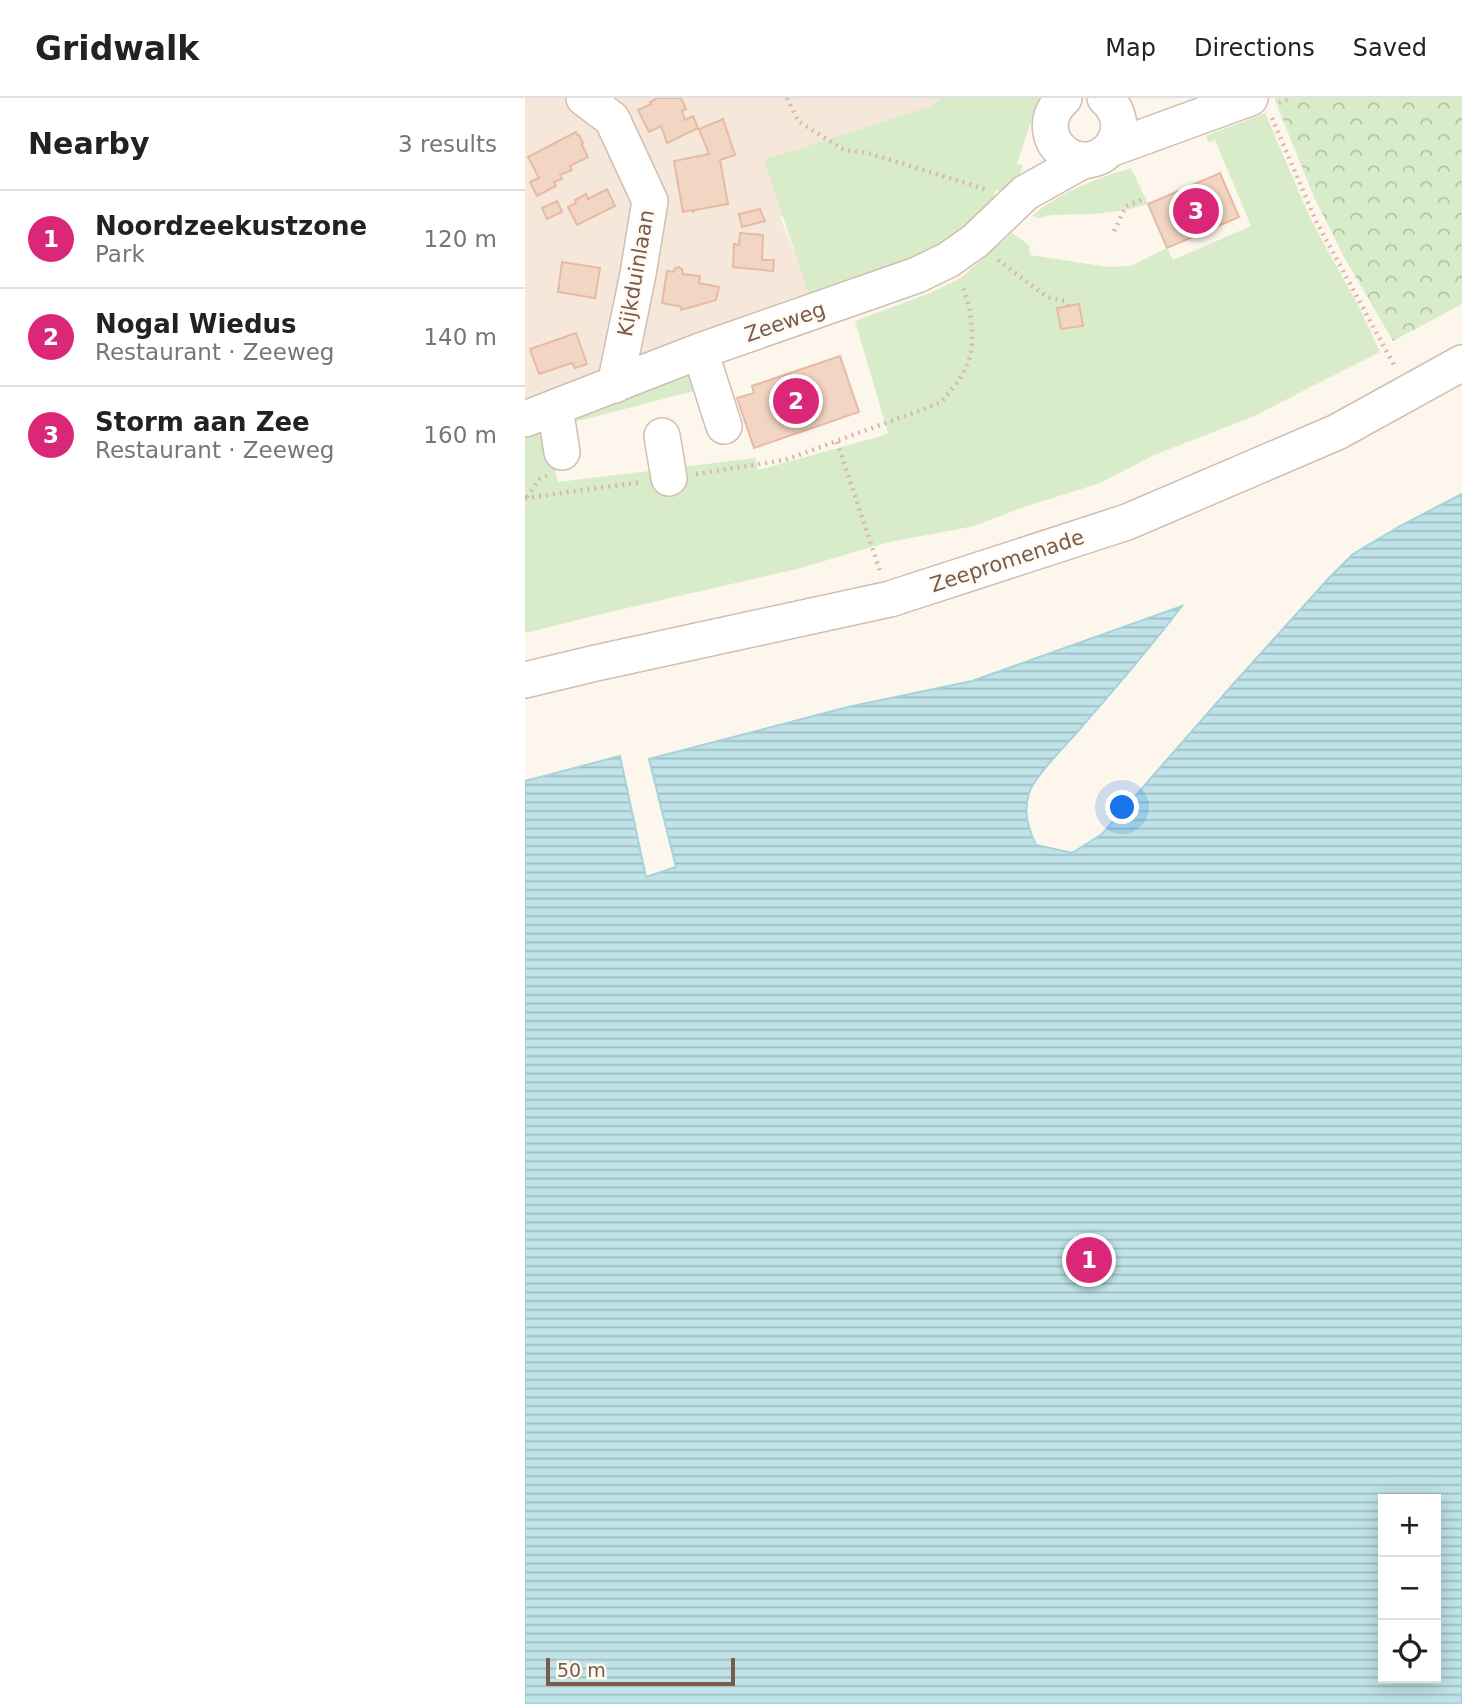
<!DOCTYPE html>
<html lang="en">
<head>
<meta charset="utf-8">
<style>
  body { margin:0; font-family:"DejaVu Sans",sans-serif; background:#f6f6f6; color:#222 }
  .controls { position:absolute; right:21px; bottom:21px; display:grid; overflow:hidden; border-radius:0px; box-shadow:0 4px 18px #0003 }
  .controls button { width:63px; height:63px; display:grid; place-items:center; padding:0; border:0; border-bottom:2px solid #e0e0e0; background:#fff; color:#222; font:35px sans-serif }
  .scale { position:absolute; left:21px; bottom:18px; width:189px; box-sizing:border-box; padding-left:7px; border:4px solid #7a5c4d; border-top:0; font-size:19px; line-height:24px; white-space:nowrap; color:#7a5c4d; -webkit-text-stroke:5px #fffaf3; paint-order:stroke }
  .you { position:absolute; left:598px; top:710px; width:24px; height:24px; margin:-18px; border:5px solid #fff; border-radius:50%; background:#1a73e8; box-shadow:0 0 0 10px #1a73e833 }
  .badge { display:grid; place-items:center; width:46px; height:46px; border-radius:50%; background:#db2777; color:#fff; font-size:23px; font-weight:700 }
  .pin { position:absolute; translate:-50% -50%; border:4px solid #fff; box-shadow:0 2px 7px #0006 }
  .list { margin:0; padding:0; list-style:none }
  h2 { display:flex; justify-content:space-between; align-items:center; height:91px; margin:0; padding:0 28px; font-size:30px }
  h2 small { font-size:23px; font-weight:400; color:#767676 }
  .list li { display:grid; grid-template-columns:46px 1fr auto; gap:21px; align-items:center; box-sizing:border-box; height:98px; padding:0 28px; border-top:2px solid #e0e0e0 }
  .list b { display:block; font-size:26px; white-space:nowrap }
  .list p { margin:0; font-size:23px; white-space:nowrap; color:#767676 }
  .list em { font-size:23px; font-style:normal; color:#767676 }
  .icon { flex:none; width:38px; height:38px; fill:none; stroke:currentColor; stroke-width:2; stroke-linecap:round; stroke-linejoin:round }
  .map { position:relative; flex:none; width:937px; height:1606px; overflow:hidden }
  header { display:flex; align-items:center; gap:42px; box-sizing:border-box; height:98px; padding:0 35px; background:#fff; border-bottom:2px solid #e0e0e0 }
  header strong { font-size:33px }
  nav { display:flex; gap:38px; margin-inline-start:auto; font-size:24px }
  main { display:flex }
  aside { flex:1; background:#fff }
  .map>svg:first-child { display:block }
  .residential { fill:#f5e8da }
  .grass { fill:#d8ecc9 }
  .forest { fill:url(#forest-crowns) }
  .water { fill:url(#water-rules); stroke:#a5d3da; stroke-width:2; fill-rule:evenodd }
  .building { fill:#f3d5c3; stroke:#e6bba3; stroke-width:2 }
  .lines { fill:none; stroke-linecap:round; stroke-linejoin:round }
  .minor-casing { stroke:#d1beb0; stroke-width:38 }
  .path { stroke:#d9b8a5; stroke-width:4.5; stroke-dasharray:2 5; stroke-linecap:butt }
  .minor { stroke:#fff; stroke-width:35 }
  .labels { text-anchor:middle; stroke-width:5; stroke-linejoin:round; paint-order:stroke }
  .street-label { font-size:21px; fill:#7a5c4d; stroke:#fffaf3 }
</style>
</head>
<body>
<header>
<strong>Gridwalk</strong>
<nav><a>Map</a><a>Directions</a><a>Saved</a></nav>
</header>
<main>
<aside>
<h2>Nearby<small>3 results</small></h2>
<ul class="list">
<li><span class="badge">1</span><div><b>Noordzeekustzone</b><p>Park</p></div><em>120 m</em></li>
<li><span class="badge">2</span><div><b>Nogal Wiedus</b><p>Restaurant · Zeeweg</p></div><em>140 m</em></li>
<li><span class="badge">3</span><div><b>Storm aan Zee</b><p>Restaurant · Zeeweg</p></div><em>160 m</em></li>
</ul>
</aside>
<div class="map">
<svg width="937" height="1606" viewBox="0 0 937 1606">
  <defs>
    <pattern id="forest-crowns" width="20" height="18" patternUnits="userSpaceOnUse" patternTransform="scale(1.75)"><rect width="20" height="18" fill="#d8ecc9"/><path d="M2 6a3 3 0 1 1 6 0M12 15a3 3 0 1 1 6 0" fill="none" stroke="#b4c2a5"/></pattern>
    <pattern id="water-rules" width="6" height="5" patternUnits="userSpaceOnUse" patternTransform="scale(1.75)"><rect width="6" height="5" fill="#bfe3e8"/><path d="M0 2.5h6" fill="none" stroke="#a0bbbe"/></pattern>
  </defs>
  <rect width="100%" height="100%" fill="#fdf6ec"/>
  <path class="residential" d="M0,0H434L437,71L255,119L288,199L0,303Z"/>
  <path class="grass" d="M415,0H514L492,65L498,68L491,84L479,98L476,93L472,92L469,96L475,103L418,154L287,205L239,62L407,8Z
    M740,15L787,124L834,209L855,254L727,319L629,357L575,385L496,410L449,428L360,445L272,471L76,516L0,535V337C6,336 11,333 17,336C28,341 30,373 33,384L231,360L233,372L360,337L363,335L330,223L405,195L436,180L487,135L504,147L505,157L583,169L606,168L642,150L648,162L726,128L690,42L683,44L681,38Z
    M606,70L623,106L601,112L569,116L527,117L514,120L507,118C536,93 571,81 606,70Z
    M166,273L174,291L169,293L49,324L47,318Z"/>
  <path class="forest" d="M749,0H937V206L868,243L819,159L789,99Z"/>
  <path class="water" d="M937,396V1606H0V683L95,658L121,779L151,769L124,661L323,609L447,583L657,508C624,551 589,592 554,632C541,647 509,679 504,695C498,714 503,730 511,747L547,755L577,736L710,584L803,481L828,456L875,428ZM858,1401H911V1580H858Z"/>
  <path class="building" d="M133,0H156L161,11L157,13L160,22L168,18L173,30L142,45L136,28L124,34L113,12L126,6L125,4Z
    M198,21L210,57L195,62L203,106L170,112L168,114L167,112L158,114L149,63L184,56L174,31Z
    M51,34L52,37H54L58,45L57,47L63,59L45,68L47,72L35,77L37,81L29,84L31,88L12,98L5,84L14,80L3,59Z
    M695,75L714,119L642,150L623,106Z
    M82,91L90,108L52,127L43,109L51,105L50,102L61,96L63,101Z
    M32,103L37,114L22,121L17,110Z
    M235,111L240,123L217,129L214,116Z
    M215,135L238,137L237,162H249L248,173L208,169L209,146L214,147Z
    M37,164L75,170L70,200L33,194Z
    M154,169L157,171L158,176L175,178L174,185L194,189L191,202L156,212L157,209L137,205L142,173L148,174L150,170Z
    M554,206L558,228L536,231L532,210Z
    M51,235L62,266L50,270L47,265L14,276L5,251Z
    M315,258L334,314L229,350L212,300L229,295L227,288Z"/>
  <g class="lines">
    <g class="minor-casing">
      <path id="minor" d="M59,0L87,21L125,103L113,176L90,287
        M539,0C529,10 523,20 526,34C527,42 531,48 537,53C571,83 617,33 580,0
        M585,51L725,0
        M175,253L199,328
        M30,310L37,354
        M0,321L175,253L392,177L423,162L450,143L500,95L559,62
        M137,338L144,380
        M0,582L71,565L365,501L602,424L812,334L937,265"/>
    </g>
    <path class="path" d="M262,0L273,23L319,52L343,55L463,92
      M754,5L766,0
      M747,20L791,123L870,269
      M589,133L601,108L621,100
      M473,162L522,199L540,203L543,208
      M312,344L356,476
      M171,376L260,362L415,305C426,293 437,280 443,264C451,246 446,205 437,188
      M2,399L15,381L22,378
      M0,400L117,384"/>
    <use href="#minor" class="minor"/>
  </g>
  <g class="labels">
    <g class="street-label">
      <text transform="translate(111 175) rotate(-80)" y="7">Kijkduinlaan</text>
      <text transform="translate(260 224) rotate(-19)" y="7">Zeeweg</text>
      <text transform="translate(482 463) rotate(-18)" y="7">Zeepromenade</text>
    </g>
  </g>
</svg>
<div class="controls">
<button>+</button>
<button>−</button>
<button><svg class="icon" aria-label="locate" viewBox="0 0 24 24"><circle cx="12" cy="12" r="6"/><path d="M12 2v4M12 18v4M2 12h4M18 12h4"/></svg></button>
</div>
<div class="scale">50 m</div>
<div class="you"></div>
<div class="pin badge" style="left:564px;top:1162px">1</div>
<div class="pin badge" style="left:271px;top:303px">2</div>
<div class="pin badge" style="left:671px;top:113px">3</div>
</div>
</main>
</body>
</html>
